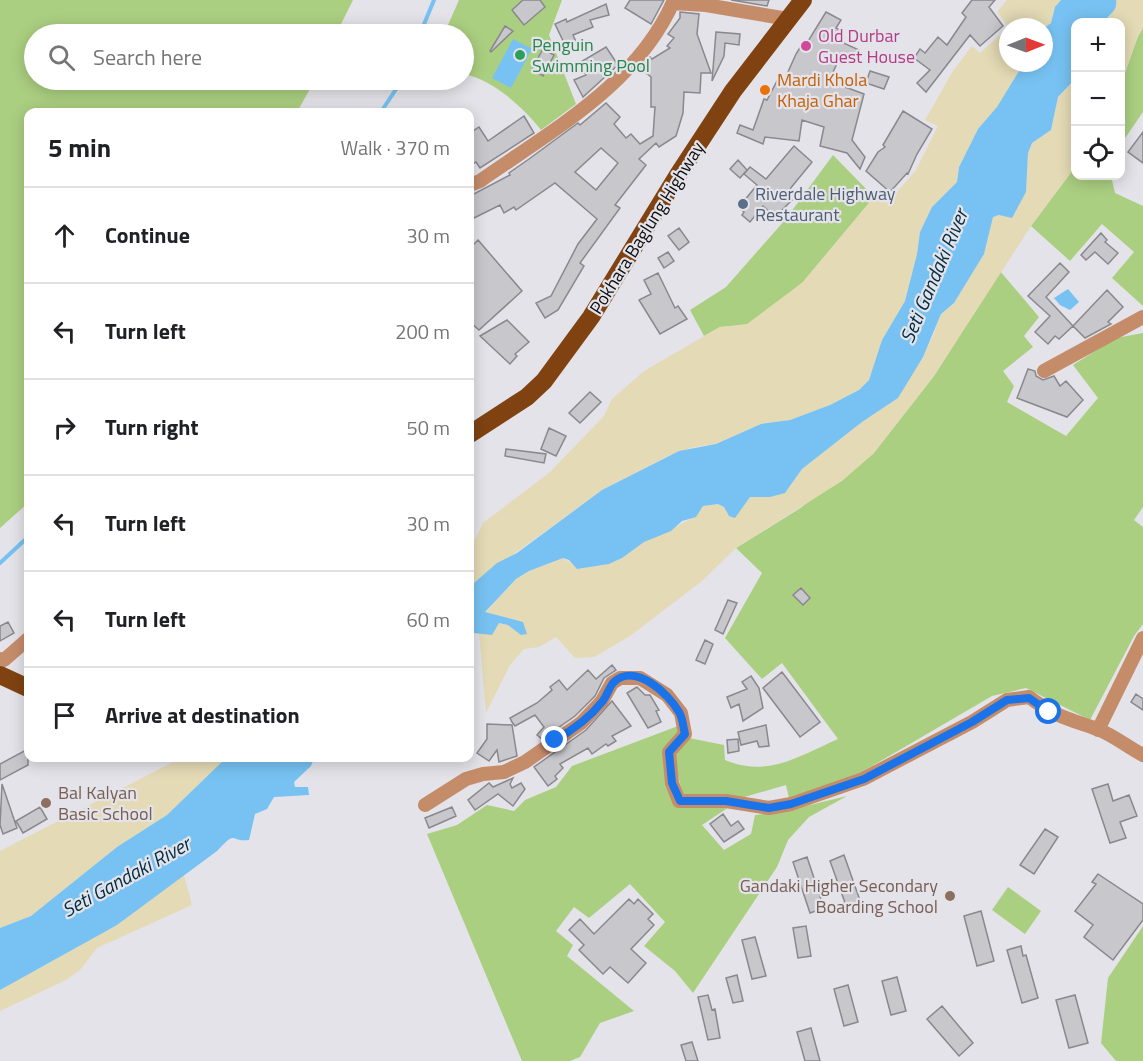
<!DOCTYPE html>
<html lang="en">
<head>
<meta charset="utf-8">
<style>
  body { margin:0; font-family:"Titillium Web",sans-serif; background:#f6f6f6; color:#202124 }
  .controls { position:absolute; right:18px; top:18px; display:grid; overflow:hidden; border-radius:12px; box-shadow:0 3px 15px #0003 }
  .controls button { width:54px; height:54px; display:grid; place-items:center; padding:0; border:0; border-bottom:2px solid #e0e0e0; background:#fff; color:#202124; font:30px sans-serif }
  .compass { position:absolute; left:999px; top:18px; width:54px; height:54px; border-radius:50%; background:#fff; box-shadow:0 3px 15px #0003; rotate:89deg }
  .stop { position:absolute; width:18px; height:18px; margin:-14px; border:4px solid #1a73e8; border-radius:50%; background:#fff }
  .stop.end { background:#1a73e8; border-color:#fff; box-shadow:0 2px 6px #0008 }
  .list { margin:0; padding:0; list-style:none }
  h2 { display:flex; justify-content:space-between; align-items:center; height:78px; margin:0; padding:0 24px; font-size:26px }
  h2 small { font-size:20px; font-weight:400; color:#757577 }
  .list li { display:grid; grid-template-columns:39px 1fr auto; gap:18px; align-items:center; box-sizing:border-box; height:96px; padding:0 24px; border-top:2px solid #e0e0e0 }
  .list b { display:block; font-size:22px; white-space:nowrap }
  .list em { font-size:20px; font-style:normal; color:#757577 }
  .icon { flex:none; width:33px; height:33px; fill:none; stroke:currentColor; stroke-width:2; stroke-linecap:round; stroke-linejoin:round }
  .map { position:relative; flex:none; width:1143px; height:1061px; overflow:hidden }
  .search { position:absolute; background:#fff; box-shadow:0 3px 15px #0003; left:24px; top:24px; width:450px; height:66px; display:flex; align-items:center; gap:15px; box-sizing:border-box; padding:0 21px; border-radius:33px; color:#757577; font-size:22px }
  .panel { position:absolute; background:#fff; box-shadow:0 3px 15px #0003; left:24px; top:108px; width:450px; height:654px; border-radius:12px }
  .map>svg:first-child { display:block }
  .green { fill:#abcf81 }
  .sand { fill:#e4dab5 }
  .water { fill:#77c2f2 }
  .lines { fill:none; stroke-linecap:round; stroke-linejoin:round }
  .stream { stroke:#77c2f2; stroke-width:4 }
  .building { fill:#c7c7cc; stroke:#89888e; stroke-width:1.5; fill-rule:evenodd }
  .minor { stroke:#c58c6a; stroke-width:14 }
  .trunk { stroke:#804211; stroke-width:18 }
  .route { stroke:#1a73e8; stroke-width:8 }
  .hotel-dot { fill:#d1479c; stroke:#e3e3e9; stroke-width:2 }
  .leisure-dot { fill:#2e9e5b; stroke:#e3e3e9; stroke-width:2 }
  .food-dot { fill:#e8710a; stroke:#e3e3e9; stroke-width:2 }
  .service-dot { fill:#5c6f8a; stroke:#e3e3e9; stroke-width:2 }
  .education-dot { fill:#8d6e63; stroke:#e3e3e9; stroke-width:2 }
  .labels { text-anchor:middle; stroke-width:4.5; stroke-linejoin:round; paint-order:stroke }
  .hotel-label { font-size:18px; fill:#b23c85; stroke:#e3e3e9; text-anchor:start }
  .leisure-label { font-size:18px; fill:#27864d; stroke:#e3e3e9; text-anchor:start }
  .food-label { font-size:18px; fill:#c56008; stroke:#e3e3e9; text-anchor:start }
  .service-label { font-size:18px; fill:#4e5e75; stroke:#e3e3e9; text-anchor:start }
  .street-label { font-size:18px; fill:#0b0b0d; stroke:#e3e3e9 }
  .education-label { font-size:18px; fill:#785e54; stroke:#e3e3e9; text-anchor:start }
  .water-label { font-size:20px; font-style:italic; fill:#002d44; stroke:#e3e3e9 }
</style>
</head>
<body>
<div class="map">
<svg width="1143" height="1061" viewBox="0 0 1143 1061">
  <rect width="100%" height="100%" fill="#e3e3e9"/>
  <path class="green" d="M0,0H353L336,34H34V80H315L297,112H28V503L0,528Z
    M459,0H562L549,35L576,104L541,130C523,107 493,80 464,74V34H444Z
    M1143,28V112L1121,144V84L1138,36Z
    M833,155L874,197L803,282L778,303L747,325L720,327L704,336L690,310L726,287L785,220Z
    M1075,167L1076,176H1111L1115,193L1143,206V306L1112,278L1134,252L1102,224L1070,261L1031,226Z
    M1000,271L1039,317L1024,336L1033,347L1003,371L1014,386L1007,402L1066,436L1098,398L1073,365L1116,338L1143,333V507L1134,520L1143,527V624L1134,636L1090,720L1026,688L992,696L855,776L789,798L786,785L741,798L683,794L672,754L689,738L724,745L725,760C768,778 799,756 838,739L782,663L762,679L725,638L762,573L736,548L799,509L873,454L934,376Z
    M678,726L681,735L664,751L677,807H729L702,825L724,850L751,834L755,815L781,812L847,796L809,817L788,840L777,867L693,993L675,971L644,946L665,922L630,884L589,918L574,907L556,931L573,945L567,956L634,1011L600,1023L580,1057L570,1061H522L427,834L457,825L487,805L514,811L525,800L556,787L572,766Z
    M1008,887L1041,911L1025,934L992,910Z
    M1143,926V1061H1116L1101,1043L1108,978Z"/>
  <path class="sand" d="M1007,0H1061L1055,7L1051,23L1044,28L1009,27L997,12Z
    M1116,0H1143V28L1138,36L1121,84L1120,22H1104L1110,16Z
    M1008,28V63H1024L997,108L978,129L959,167L957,182L932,207L920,232L917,254L905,301L882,340L869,380L859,390L830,405L790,420L761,424L716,444L694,447L670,455L602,490L474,583L470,595V544L476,538L483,523L549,473L604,416L612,399L644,371L720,327L747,324L803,282L874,197L888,203L916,170L938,126L925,120L953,71L972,46L980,53Z
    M1075,79V167L1031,226L934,376L873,454L842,481L736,548L702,581L630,636L594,657L575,658L556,637L539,647L524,649L510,665L486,713L479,632L492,635L498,623L508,625L524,635L523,622L485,613L516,579L529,571L563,558L580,569C589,566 598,567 608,564C622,560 632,550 644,542C659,531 694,524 703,506L718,504L724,507L729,516L750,497H770L787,491L802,469L862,422L898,398L932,338L941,314L954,303L984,254L993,216L1003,215L1026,192L1028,153L1032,143L1051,130L1058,97Z
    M181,758H226L167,815L117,847L31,916L0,928V851Z
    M184,875L192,905L97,948L80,970L66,980L0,1011V990L117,925Z"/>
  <path class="water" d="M1061,0H1116C1118,11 1109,14 1104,22H1076L1075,79L1058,97L1051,130L1032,143L1028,153L1026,192L1012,218L999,215L993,217L984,254L954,303L941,314L923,357L898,398L862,422L802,469L785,493L770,497H750L735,518L729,516L724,507L718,504L703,506L696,517L682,521L671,531L644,542L622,558L609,564L577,569L569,560L563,558L529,571L516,579L485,612L523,622L527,634L521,635L508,625L499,623L492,635L474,633L470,638V595L474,583L497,563L517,553L602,490L679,451L716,444L761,424L790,420L830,405L859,390L869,380L882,340L905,301L917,254L920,232L932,207L957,182L959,167L978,129L997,107L1024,63H1044V28L1051,23L1055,7Z
    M513,39L532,49L511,88L492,78Z
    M1068,289L1079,302L1070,310L1060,305L1054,298Z
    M226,758H314L311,766L294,782L295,787H308L309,795L274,797L267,809L255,814L249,840C228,842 238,829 217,851L117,925L0,990V928L31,916L117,847L167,815Z"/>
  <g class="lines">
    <path class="stream" d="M420,34L434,0
      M381,112L402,80
      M0,563L28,537"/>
  </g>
  <path class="building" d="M523,0H540L545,7L524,25L512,10Z
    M630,0H664L651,24L625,8Z
    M731,0H769L767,6Z
    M972,0H995L989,7L1003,26L980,46L970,35L926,92L917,83L930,70L914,58L920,49L925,53L938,37L947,45L966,17L962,13Z
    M606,4L609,15L590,20L593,27L573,35L577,44L567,49L555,24L566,19L567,22Z
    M680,12L699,14L697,34L711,73H701L700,93L684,92L683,113L676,136L659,147L656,143L639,159L646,165L615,205L620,208L580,263L584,266L558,310L545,318L536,303L551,296L578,244L597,219L555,183L516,210L514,207L504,213L500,205L470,220V196L510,175L509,173L529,159L578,123L580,125L606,103L620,117L614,124L626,138L631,134L640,144L653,136L655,107H651V77L640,68L650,57L652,59L670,48L667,46L674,38L668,34L680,18ZM601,148L618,163L596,190L575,172Z
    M826,12L841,20L836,28L842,31L837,40L859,50L853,63L840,57L829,81L864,94L852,140L865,157L860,169L847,153L820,146L824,127L802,120L799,141L765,137L763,144L737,133L740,125L753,130L764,99L767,100L777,81L783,83L796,54L804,41L807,43Z
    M505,26L513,31L491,52L490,51Z
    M716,32L740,34L739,45L725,43L724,56L712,81Z
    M606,47L618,65L583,97L574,80L586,75L579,63Z
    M543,49L554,55L543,76L532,69Z
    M870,71L889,77L884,89L866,83Z
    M903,111L932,129L917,154L908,174L907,173L890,192L866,171L878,152L885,147L883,145Z
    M524,116L534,133L480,168L476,162L470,166V133L479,127L488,141Z
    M1143,132V163L1128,152Z
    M794,146L812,162L785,195L792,200L775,217L763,206L750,222L742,215L744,212L739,207L757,185L744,174L750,167L766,179Z
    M738,160L747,170L740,178L730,169Z
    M679,228L689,242L679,250L668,236Z
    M1101,233L1107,240L1105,242L1118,253L1108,264L1095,252L1086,260L1081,255Z
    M478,240L522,291L479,330L470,322V248Z
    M668,252L674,261L664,268L658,258Z
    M1060,263L1069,272L1046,297L1073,326L1059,339L1055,336L1048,344L1035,332L1050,316L1028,296Z
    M658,273L675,308L678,306L687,319L660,334L639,300L651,294L644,280Z
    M1107,290L1123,307L1108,322L1111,324L1085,338L1073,326Z
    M507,320L529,342L515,354L517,356L510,364L480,336Z
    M1028,369L1035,371L1036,376L1043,380L1054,376L1060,386L1066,381L1083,400L1067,417L1017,398Z
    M590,392L601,402L580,423L569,413Z
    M549,428L566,436L556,456L541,449Z
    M506,449L546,454L544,463L505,456Z
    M801,588L810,598L803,605L793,595Z
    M728,600L737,603L723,634L715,630Z
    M8,622L14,633L0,641V626Z
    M705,640L713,644L705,664L696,660Z
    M612,665L616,670L604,678L595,696L575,716L542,739L537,735L544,727L535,715L515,726L512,722L510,718L537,703L552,690L550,687L559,680L567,690L588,670L596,679Z
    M782,672L820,722L800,737L763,688Z
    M751,676L759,688L763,708L743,721L739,704L731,708L727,697L747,689L742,682Z
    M637,687L645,695H650L659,710L656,711L661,722L648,728L627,693Z
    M1136,694L1143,699V710L1131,702Z
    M612,701L631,726L612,736L616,741L608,746L606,744L592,754L588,748L560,764L563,768L555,776L557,779L548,786L534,767L586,730Z
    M487,724L512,725L517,756L499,762L497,750L489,761L477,753L487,739Z
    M766,725L769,746L759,747L757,741L741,745L738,732Z
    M738,739L739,751L728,753L727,740Z
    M28,749V765L0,780V764Z
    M513,778L510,784L512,788L521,783L525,789L513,806L498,794L475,810L468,800L489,783L493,787Z
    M2,784L17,828L3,834L0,825Z
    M1108,784L1113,801L1129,795L1137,816L1120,822L1126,838L1110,843L1092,789Z
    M40,807L47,819L23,833L16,821Z
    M452,807L456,816L429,828L425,818Z
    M723,814L731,826L738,821L744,829L724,842L710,824Z
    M1045,829L1058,837L1034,874L1020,865Z
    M844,855L862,906L848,911L830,861Z
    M807,857L824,908L810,913L793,862Z
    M1098,874L1143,904V920L1113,960L1084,937L1093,925L1075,911L1096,884L1092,882Z
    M629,899L634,904L638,899L653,914L648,919L654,925L631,949L646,963L628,983L610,967L603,974L579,950L584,945L569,930L580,919L594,934Z
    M981,911L994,961L977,966L964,916Z
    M806,926L811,956L798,958L793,928Z
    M755,937L766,976L752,979L742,940Z
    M1021,946L1023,956L1026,955L1038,998L1022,1003L1007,950Z
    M737,975L743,1001L733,1003L726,978Z
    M897,977L906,1011L891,1015L882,981Z
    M848,985L858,1022L844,1026L834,989Z
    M708,995L712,1010L715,1009L720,1038L708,1040L698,997Z
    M1075,995L1088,1043L1069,1048L1056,1000Z
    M942,1006L973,1043L959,1056L927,1019Z
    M811,1028L820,1061H805L797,1032Z
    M692,1042L698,1061H686L681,1045Z"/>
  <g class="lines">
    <path class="minor" d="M673,3L706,5L788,19
      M470,185L480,181C552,130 638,84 674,0
      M1044,371L1143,317
      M0,659L4,660L28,639
      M1098,730L1143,638
      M425,805L466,779L483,774L504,772L525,762L581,723L602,701L612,683L620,678H640L667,695L681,713L685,734L669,752L672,783L679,801H726L769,808L791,804L863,779L972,722L1007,700L1029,697C1054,716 1069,719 1097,729C1113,735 1128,747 1143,755"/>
    <path class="trunk" d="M470,434L527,397L544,381L591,317L678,175L733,91L803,0
      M0,675L28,688"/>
  </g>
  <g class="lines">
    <path class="route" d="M555,740C573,730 589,718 602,702C607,696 609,687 614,682C635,662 669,694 679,712C683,718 683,727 685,734L669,752L672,783L680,801H726L769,808L791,804L864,779L972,722L1007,700L1029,698L1049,712"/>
  </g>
  <circle class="hotel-dot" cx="806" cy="46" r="6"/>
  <circle class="leisure-dot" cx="520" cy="55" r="6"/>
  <circle class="food-dot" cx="765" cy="90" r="6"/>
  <circle class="service-dot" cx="743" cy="204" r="6"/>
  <g class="education-dot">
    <circle cx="46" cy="803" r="6"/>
    <circle cx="950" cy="896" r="6"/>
  </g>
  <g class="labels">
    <g class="hotel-label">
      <text x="818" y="42">Old Durbar<tspan x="818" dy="21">Guest House</tspan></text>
    </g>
    <g class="leisure-label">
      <text x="532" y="51">Penguin<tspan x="532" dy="21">Swimming Pool</tspan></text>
    </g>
    <g class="food-label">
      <text x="777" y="86">Mardi Khola<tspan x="777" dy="21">Khaja Ghar</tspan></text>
    </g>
    <g class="service-label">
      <text x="755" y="200">Riverdale Highway<tspan x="755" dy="21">Restaurant</tspan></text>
    </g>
    <g class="street-label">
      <text transform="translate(647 228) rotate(-58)" y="6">Pokhara Baglung Highway</text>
    </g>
    <g class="education-label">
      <text x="58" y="799">Bal Kalyan<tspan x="58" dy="21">Basic School</tspan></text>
      <text x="938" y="892" text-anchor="end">Gandaki Higher Secondary<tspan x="938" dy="21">Boarding School</tspan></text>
    </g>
    <g class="water-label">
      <text transform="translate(934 276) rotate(-67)" y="7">Seti Gandaki River</text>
      <text transform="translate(126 877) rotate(-29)" y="7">Seti Gandaki River</text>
    </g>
  </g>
</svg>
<div class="controls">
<button>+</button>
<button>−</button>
<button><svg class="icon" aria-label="locate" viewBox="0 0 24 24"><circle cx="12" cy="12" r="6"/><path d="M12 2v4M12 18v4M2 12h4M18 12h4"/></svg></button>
</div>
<svg class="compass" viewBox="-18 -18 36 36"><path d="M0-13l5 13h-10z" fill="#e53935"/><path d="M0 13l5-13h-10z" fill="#757577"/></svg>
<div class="stop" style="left:1049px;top:712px"></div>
<div class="stop end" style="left:555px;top:740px"></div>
<div class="search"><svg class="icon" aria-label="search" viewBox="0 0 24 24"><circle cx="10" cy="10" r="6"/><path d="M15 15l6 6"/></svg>Search here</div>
<section class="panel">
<h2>5 min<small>Walk · 370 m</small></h2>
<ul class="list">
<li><svg class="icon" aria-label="ahead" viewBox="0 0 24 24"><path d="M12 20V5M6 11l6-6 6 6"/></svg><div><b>Continue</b></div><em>30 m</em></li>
<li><svg class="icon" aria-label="left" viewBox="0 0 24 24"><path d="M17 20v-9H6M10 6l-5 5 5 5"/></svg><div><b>Turn left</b></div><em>200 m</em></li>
<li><svg class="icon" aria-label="right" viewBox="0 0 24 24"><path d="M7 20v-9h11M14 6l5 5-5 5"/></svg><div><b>Turn right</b></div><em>50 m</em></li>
<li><svg class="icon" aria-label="left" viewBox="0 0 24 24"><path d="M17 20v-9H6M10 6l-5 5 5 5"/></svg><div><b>Turn left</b></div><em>30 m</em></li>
<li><svg class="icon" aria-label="left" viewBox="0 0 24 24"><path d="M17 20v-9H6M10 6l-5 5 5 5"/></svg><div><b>Turn left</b></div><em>60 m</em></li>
<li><svg class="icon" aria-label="arrive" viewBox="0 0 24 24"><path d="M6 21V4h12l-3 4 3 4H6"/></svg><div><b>Arrive at destination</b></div></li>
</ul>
</section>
</div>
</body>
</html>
